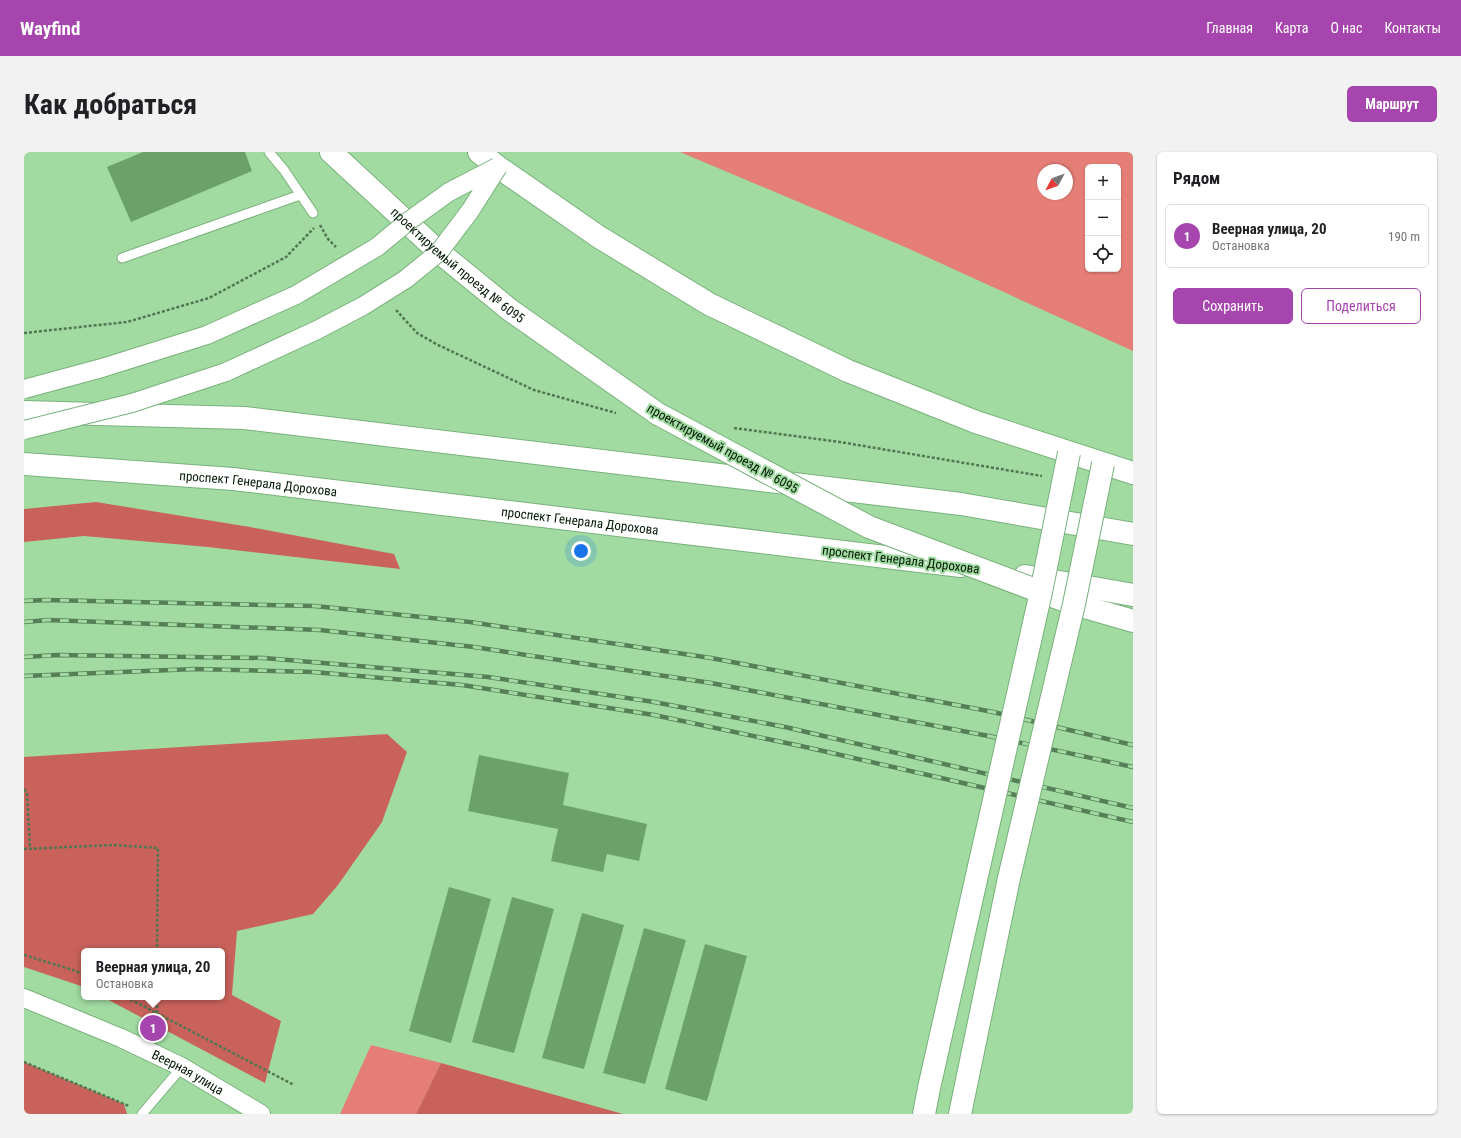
<!DOCTYPE html>
<html lang="ru">
<head>
<meta charset="utf-8">
<style>
  body { margin:0; font-family:"Roboto Condensed",sans-serif; background:#f2f2f2; color:#202124 }
  .controls { position:absolute; right:12px; top:12px; display:grid; overflow:hidden; border-radius:6px; box-shadow:0 1px 3px #0004 }
  .controls button { width:36px; height:36px; display:grid; place-items:center; padding:0; border:0; border-bottom:1px solid #e0e0e0; background:#fff; color:#202124; font:20px sans-serif }
  .compass { position:absolute; left:1013px; top:12px; width:36px; height:36px; border-radius:50%; background:#fff; box-shadow:0 1px 3px #0004; rotate:229deg }
  .you { position:absolute; left:557px; top:399px; width:14px; height:14px; margin:-10px; border:3px solid #fff; border-radius:50%; background:#1a73e8; box-shadow:0 0 0 6px #1a73e833 }
  .badge { display:grid; place-items:center; width:26px; height:26px; border-radius:50%; background:#a645ad; color:#fff; font-size:13px; font-weight:700 }
  .pin { position:absolute; translate:-50% -50%; border:2px solid #fff; box-shadow:0 1px 4px #0006 }
  .popup { position:absolute; left:57px; top:796px; width:144px; height:52px; box-sizing:border-box; display:grid; place-content:center; border-radius:6px; background:#fff; filter:drop-shadow(0 1px 3px #0005); font-size:13px; white-space:nowrap; color:#757577 }
  .popup b { font-size:15px; color:#202124 }
  .popup::after { content:''; position:absolute; left:50%; top:100%; margin-left:-8px; border:8px solid transparent; border-top-color:#fff }
  .list { margin:0; padding:0; list-style:none }
  h2 { display:flex; justify-content:space-between; align-items:center; height:52px; margin:0; padding:0 16px; font-size:17px }
  h2 small { font-size:13px; font-weight:400; color:#757577 }
  .list li { display:grid; grid-template-columns:26px 1fr auto; gap:12px; align-items:center; box-sizing:border-box; height:64px; margin:0 8px 8px; padding:0 8px; border:1px solid #e0e0e0; border-radius:6px }
  .list b { display:block; font-size:15px; white-space:nowrap }
  .list p { margin:0; font-size:13px; white-space:nowrap; color:#757577 }
  .list em { font-size:13px; font-style:normal; color:#757577 }
  .actions { display:flex; gap:8px; padding:12px 16px }
  .actions a { flex:1; padding:9px 0; border:1px solid #a645ad; border-radius:6px; text-align:center; font-size:14px; color:#a645ad }
  .actions .main { background:#a645ad; color:#fff }
  .icon { flex:none; width:22px; height:22px; fill:none; stroke:currentColor; stroke-width:2; stroke-linecap:round; stroke-linejoin:round }
  .map { position:relative; flex:none; width:1109px; height:962px; overflow:hidden; border-radius:6px }
  header { display:flex; align-items:center; gap:24px; box-sizing:border-box; height:56px; padding:0 20px; background:#a645ad; color:#fff }
  header strong { font-size:19px }
  nav { display:flex; gap:22px; margin-inline-start:auto; font-size:14px }
  .intro { display:flex; align-items:center; justify-content:space-between; box-sizing:border-box; height:96px; padding:0 24px }
  h1 { margin:0; font-size:28px }
  .button { padding:10px 18px; border-radius:6px; background:#a645ad; color:#fff; font-size:14px; font-weight:700 }
  main { display:flex; gap:24px; padding:0 24px }
  aside { flex:1; background:#fff; border-radius:6px; box-shadow:0 1px 3px #0004 }
  .map>svg:first-child { display:block }
  .green { fill:#e57e77; fill-rule:evenodd }
  .forest { fill:#ca625c }
  .building { fill:#6ba26c }
  .lines { fill:none; stroke-linecap:round; stroke-linejoin:round }
  .lane-casing { stroke:#79b17a; stroke-width:11 }
  .street-casing { stroke:#79b17a; stroke-width:20 }
  .secondary-casing { stroke:#79b17a; stroke-width:24 }
  .path { stroke:#517752; stroke-width:2.5; stroke-dasharray:3 2; stroke-linecap:butt }
  .lane { stroke:#fff; stroke-width:9 }
  .street { stroke:#fff; stroke-width:18 }
  .secondary { stroke:#fff; stroke-width:22 }
  .rail-casing { stroke:#567e57; stroke-width:4.5 }
  .rail { stroke:#a1dba2; stroke-width:3; stroke-dasharray:9; stroke-linecap:butt }
  .street-bridge-casing { stroke:#79b17a; stroke-width:20; stroke-linecap:butt }
  .secondary-bridge-casing { stroke:#79b17a; stroke-width:24; stroke-linecap:butt }
  .street-bridge { stroke:#fff; stroke-width:18 }
  .secondary-bridge { stroke:#fff; stroke-width:22 }
  .labels { text-anchor:middle; stroke-width:4; stroke-linejoin:round; paint-order:stroke }
  .street-label { font-size:13px; fill:#031704; stroke:#a1dba2 }
</style>
</head>
<body>
<header>
<strong>Wayfind</strong>
<nav><a>Главная</a><a>Карта</a><a>О нас</a><a>Контакты</a></nav>
</header>
<div class="intro"><h1>Как добраться</h1><a class="button">Маршрут</a></div>
<main>
<div class="map">
<svg width="1109" height="962" viewBox="0 0 1109 962">
  <rect width="100%" height="100%" fill="#a1dba2"/>
  <path class="green" d="M656,0H1109V199L881,95ZM1064,15H1094V117H1064ZM1019,18H1043V42H1019Z
    M347,893L417,911L392,962H316Z"/>
  <path class="forest" d="M72,350L226,375L370,402L376,417L184,395L60,384L0,390V357Z
    M363,582L383,600L358,670L314,733L289,762L213,779L208,843L257,869L241,931L79,845H198V799H60V835L0,815V605Z
    M0,910L100,952L103,962H0Z
    M417,911L599,962H392Z"/>
  <path class="building" d="M119,0H221L228,19L107,70L83,15Z
    M455,603L545,621L539,653L623,672L615,709L583,702L579,720L527,709L534,677L444,659Z
    M425,735L467,747L427,891L385,879Z
    M488,745L530,757L490,901L448,890Z
    M558,761L600,773L560,917L518,906Z
    M620,776L662,788L621,932L579,921Z
    M681,792L723,804L683,949L641,937Z"/>
  <g class="lines">
    <g class="lane-casing">
      <path id="lane" d="M245,0L260,18L289,61
        M98,106L276,43
        M118,962L158,915"/>
    </g>
    <g class="street-casing">
      <g id="street">
        <path id="s1" d="M0,846L97,886L158,915L237,962"/>
      </g>
    </g>
    <g class="secondary-casing">
      <g id="secondary">
        <path id="s2" d="M307,0L415,100L486,158L634,262"/>
        <path d="M455,0L474,15L575,85L685,152L824,219L952,270L1109,321"/>
        <path d="M0,260L220,266L937,352L1109,382"/>
        <path id="s3" d="M0,312L209,327L937,414"/>
        <path d="M1001,424L1109,443"/>
        <path d="M1017,440L1050,452L1109,469"/>
        <path d="M900,962L905,936"/>
        <path d="M936,962L985,726"/>
      </g>
    </g>
    <path class="path" d="M296,73L304,87L312,95
      M372,158L393,181L412,192L510,238L592,261
      M0,181L103,170L185,146L262,105L290,76
      M710,276L816,290L1018,324
      M0,637L3,641L6,696
      M0,697L90,693L134,696L133,799
      M0,803L52,819L60,823
      M102,845L270,933
      M133,861V845
      M0,910L105,954"/>
    <use href="#lane" class="lane"/>
    <use href="#street" class="street"/>
    <use href="#secondary" class="secondary"/>
    <g class="rail-casing">
      <path id="rail" d="M0,449L22,448L291,454L446,470L687,506L969,560L1109,593
        M0,470L24,468L296,478L450,495L687,531L975,586L1109,615
        M0,505L34,503L240,506L464,525L630,550L761,575L1109,656
        M0,524L171,517L289,520L438,533L630,563L786,596L1109,670"/>
    </g>
    <use href="#rail" class="rail"/>
    <g class="street-bridge-casing">
      <path id="street-bridge" d="M0,237L78,216L183,183L272,143L353,95L382,71L425,40L473,15
        M0,278L108,251L202,220L293,178L339,154L382,127L415,100L446,59L474,15"/>
    </g>
    <g class="secondary-bridge-casing">
      <path id="secondary-bridge" d="M634,262L845,375L1017,440
        M985,726L1050,452L1079,312
        M905,936L1017,440L1045,301"/>
    </g>
    <use href="#street-bridge" class="street-bridge"/>
    <use href="#secondary-bridge" class="secondary-bridge"/>
  </g>
  <g class="labels">
    <g class="street-label">
      <text dy="5" stroke="none"><textPath href="#s2" startOffset="170">проектируемый проезд № 6095</textPath></text>
      <text transform="translate(699 296) rotate(29)" y="5">проектируемый проезд № 6095</text>
      <text dy="5" stroke="none"><textPath href="#s3" startOffset="235">проспект Генерала Дорохова</textPath></text>
      <text dy="5" stroke="none"><textPath href="#s3" startOffset="559">проспект Генерала Дорохова</textPath></text>
      <text transform="translate(877 407) rotate(7)" y="5">проспект Генерала Дорохова</text>
      <text dy="5" stroke="none"><textPath href="#s1" startOffset="180">Веерная улица</textPath></text>
    </g>
  </g>
</svg>
<div class="controls">
<button>+</button>
<button>−</button>
<button><svg class="icon" aria-label="locate" viewBox="0 0 24 24"><circle cx="12" cy="12" r="6"/><path d="M12 2v4M12 18v4M2 12h4M18 12h4"/></svg></button>
</div>
<svg class="compass" viewBox="-18 -18 36 36"><path d="M0-13l5 13h-10z" fill="#e53935"/><path d="M0 13l5-13h-10z" fill="#757577"/></svg>
<div class="you"></div>
<div class="pin badge" style="left:129px;top:876px">1</div>
<div class="popup"><b>Веерная улица, 20</b>Остановка</div>
</div>
<aside>
<h2>Рядом<small></small></h2>
<ul class="list">
<li><span class="badge">1</span><div><b>Веерная улица, 20</b><p>Остановка</p></div><em>190 m</em></li>
</ul>
<div class="actions"><a class="main">Сохранить</a><a>Поделиться</a></div>
</aside>
</main>
</body>
</html>
